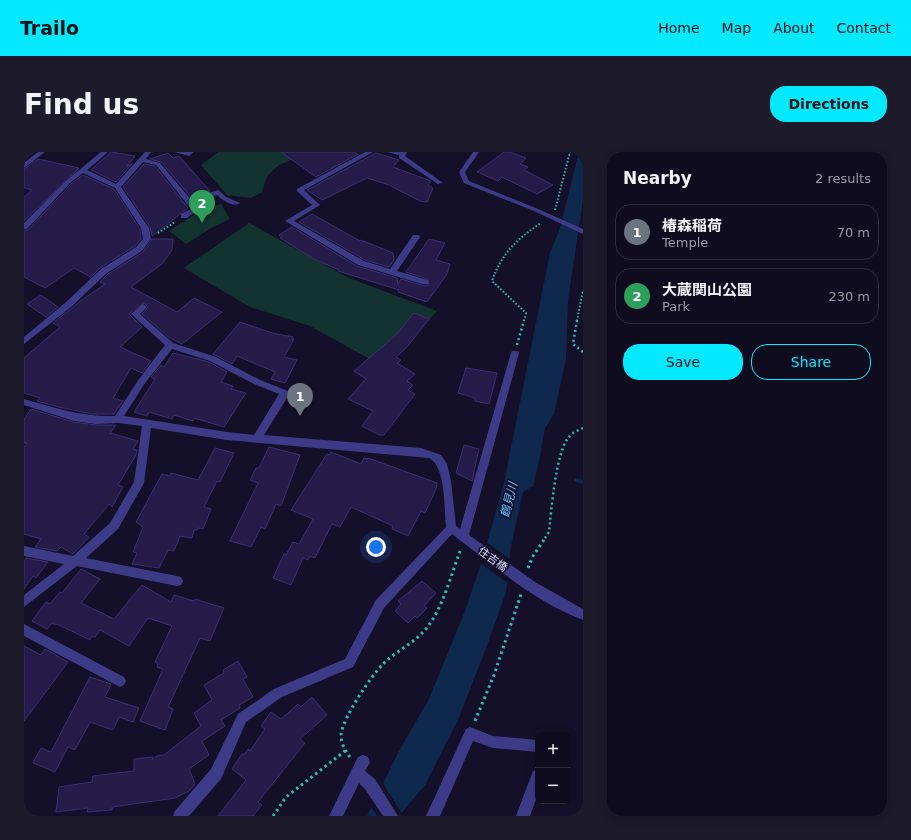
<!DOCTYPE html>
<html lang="en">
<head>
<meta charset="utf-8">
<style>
  body { margin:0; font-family:"DejaVu Sans","Noto Sans JP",sans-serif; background:#1d1a2c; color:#f1f3f6 }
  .controls { position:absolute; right:12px; bottom:12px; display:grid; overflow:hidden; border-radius:8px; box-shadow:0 2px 10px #0003 }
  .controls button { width:36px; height:36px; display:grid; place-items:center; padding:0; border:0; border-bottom:1px solid #2f2c3d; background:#0f0c1f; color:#f1f3f6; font:20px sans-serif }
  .you { position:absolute; left:352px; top:395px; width:14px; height:14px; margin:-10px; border:3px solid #fff; border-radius:50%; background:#1a73e8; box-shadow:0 0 0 6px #1a73e833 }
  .badge { display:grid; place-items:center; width:26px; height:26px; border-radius:50%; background:#04e9fe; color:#fff; font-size:13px; font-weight:700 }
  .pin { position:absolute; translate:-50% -33px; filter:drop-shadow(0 1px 2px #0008) }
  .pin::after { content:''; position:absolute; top:21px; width:14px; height:12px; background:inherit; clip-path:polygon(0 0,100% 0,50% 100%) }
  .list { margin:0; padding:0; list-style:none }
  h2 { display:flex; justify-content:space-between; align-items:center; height:52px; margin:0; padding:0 16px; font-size:17px }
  h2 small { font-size:13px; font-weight:400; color:#9b9ba4 }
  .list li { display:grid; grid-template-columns:26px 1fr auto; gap:12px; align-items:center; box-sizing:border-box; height:56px; margin:0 8px 8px; padding:0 8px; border:1px solid #2f2c3d; border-radius:16px }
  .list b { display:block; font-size:15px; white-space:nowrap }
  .list p { margin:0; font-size:13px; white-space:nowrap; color:#9b9ba4 }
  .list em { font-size:13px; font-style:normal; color:#9b9ba4 }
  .actions { display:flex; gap:8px; padding:12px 16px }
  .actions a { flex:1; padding:9px 0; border:1px solid #04e9fe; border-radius:16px; text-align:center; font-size:14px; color:#04e9fe }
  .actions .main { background:#04e9fe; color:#111 }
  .map { position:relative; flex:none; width:559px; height:664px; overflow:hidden; border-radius:16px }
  header { display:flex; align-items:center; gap:24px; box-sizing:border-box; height:56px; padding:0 20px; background:#04e9fe; color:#111 }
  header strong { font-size:19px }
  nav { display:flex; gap:22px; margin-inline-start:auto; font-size:14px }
  .intro { display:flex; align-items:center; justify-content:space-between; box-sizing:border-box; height:96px; padding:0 24px }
  h1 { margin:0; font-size:28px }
  .button { padding:10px 18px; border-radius:16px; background:#04e9fe; color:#111; font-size:14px; font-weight:700 }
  main { display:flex; gap:24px; padding:0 24px }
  aside { flex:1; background:#0f0c1f; border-radius:16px; box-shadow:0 2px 10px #0003 }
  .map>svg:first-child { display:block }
  .green { fill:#133331 }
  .water { fill:#0f284e }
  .pier { fill:#141029 }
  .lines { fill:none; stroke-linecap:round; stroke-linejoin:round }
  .stream { fill:#0f284e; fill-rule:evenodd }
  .building { fill:#251c4a; stroke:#3b2e76 }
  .path-far2 { stroke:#30bbb0; stroke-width:2; stroke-dasharray:1.5 2; stroke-linecap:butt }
  .path-far1 { stroke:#30bbb0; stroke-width:2.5; stroke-dasharray:2 3; stroke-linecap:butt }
  .path { stroke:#30bbb0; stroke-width:3; stroke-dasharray:2.5 3.5; stroke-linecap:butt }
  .service { fill:#3d3b87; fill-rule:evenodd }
  .minor { fill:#3d3b87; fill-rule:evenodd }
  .labels { text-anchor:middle; stroke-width:3.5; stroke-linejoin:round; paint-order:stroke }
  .street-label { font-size:11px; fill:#dcd8ff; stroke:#141029 }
  .water-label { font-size:12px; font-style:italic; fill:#66baff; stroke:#141029 }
</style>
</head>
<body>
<header>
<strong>Trailo</strong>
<nav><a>Home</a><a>Map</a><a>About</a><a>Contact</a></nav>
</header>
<div class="intro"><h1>Find us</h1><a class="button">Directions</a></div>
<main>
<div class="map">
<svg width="559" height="664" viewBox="0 0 559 664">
  <rect width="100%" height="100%" fill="#141029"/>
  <path class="green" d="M194,0H285L255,13L243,24L238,40L227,46L203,43L177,13Z
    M197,52L206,67L189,75L162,92L145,79L176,59Z
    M225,71L325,126L413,159L362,216L286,174L226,155L160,116Z"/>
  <path class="water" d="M555,0H559V48L544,149L542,207L530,262L521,276L516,305L509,334L499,340L487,394L482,440L464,491L434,568L401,633L375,664H343L375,599L405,547L441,459L457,412L480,331L526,101L536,76Z"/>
  <path class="pier" d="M461,389L487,408L485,432L456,411Z
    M358,630L379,663L378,664H353L346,653Z"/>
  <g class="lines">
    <path class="stream" d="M558,164H559V167L557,166Z
      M552,326L559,328V332L550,329V327Z"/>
  </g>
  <path class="building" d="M87,0L111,4L103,14L108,12L92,30L67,18Z
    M257,0H330L334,2L292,25Z
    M480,0H486L502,6L496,12L504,15L500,18L529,33L513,42L478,25L474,29L453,20Z
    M144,1L149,6L155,4L186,39L167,45L137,10L126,7Z
    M352,1L375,8L369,15L407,29L404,33L409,36L403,50L396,49L365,33L343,26L298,48L283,38Z
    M14,7L55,16L0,69V45L8,38L0,36V17Z
    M120,12L131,14L164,56L128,84L126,75L99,35Z
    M59,23L90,37L116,77L117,87L111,94L76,116L67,125L50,116L21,136L0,125V78H4L47,32Z
    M288,62L336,89L337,88L369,101L370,108L365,115L341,108L275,70Z
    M268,75L333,114L373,126L374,132L377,127L398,133H405L404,127L382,120L405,87L421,91L412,108L426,112L423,122L403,150L374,140L375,138L314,119L315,118L290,107L256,86L258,85L255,83Z
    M128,87H149L148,98L138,112L107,135L153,160L170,146L198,160L158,192L143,184L118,162L124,155L120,151L106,161V163L118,175L96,195L127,209L118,221L107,216L89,246L99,249L90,262H68L35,255L13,249L16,246L0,241V206L36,175L29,171L55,150L81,132L76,130L84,122L119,100Z
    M17,143L34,155L22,165L3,152Z
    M390,161L405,167L383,195L372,205L377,208L373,211L391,222L383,229L389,233L384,238L391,242L360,283H355L338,274L349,259L324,247L342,227L330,219L373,182Z
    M216,170L248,181L269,185L268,187H270L260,205L273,208L261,231L247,227L251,220L213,204L208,212L189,202Z
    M149,201L185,210L203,220L197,230L209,234L207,237L222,241L200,275L170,266L169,269L150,263L148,267L125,260L123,264L110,260L131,227L127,225L137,213L140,215Z
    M442,216L473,221L465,252L451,249V246L434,241Z
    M7,257L50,270L72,273H92L86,281L114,289L109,297L113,298L112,303L94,333L99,335L88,355L85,352L60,382L65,385L49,402L37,395L33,399L11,395L17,387L0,382V295L3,291H0V267Z
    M440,293L455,297L448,329L432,321Z
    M245,295L276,303L257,354L252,352L241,377L237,375L227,395L206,389L234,331L226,328L232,316H235Z
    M191,296L210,301L196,330L193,329L180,355L187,357L179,377L174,376L173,378H170L168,386L156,384L150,399L144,398L135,416L108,412L113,401L109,400L119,375L112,370L138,322L146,324L147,321L174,328Z
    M307,300L337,312L340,306L343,307L344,306L413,331L412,337L401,361L397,359L384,384L368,377L369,374L327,355L316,375L308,372L291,406L286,404L284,408L279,406L267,433L249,426L260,402L262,403L269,390L275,392L289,367L267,358L303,302L305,303Z
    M2,406L24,410L12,426L9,424L0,437V409Z
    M57,417L76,427L57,451L90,467L118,433L147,450L150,443L170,449L171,447L200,456L186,489L176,486L144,555L149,557L141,578L116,569L139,517L133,515L134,511L131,510L148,474L124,466L105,494L76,478L71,485L68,484L66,488L33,472L32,473L28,471L23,477L8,469L22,450L26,452L36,440L38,441Z
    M398,429L412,441L400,454L403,456L393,466L391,464L384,471L371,459L377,452L374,449Z
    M0,494L17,503L21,497L44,510L0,569Z
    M214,509L223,525L219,527L229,545L215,553L216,556L197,568L201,574L178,589L185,603L165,617L171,632L165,639L151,646L88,655V658L63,660L64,656L32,660L35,635L68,630L69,624L110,619V607L129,605L128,608L133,604L140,603L177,574L170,561L188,548L180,533L200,521L199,518Z
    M66,525L87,532L81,545L115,556L109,570L95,565L89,578L66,570L51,598L44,595L31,620L9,611L17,596L27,600Z
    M288,545L303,563L276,587L281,591L234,650L238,653L229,664H194L222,628L208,617L218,602L220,603L224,597L226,599L241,577L237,574L247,560L257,567L274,552L277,555Z"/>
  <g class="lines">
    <path class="path-far2" d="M531,58L546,0
      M134,81L151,70
      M500,169L502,161L468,129C477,102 494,86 517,71
      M553,169L559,138"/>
    <path class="path-far1" d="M553,168L549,192L559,200
      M493,193L500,168
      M521,386L525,380C527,361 532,296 546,284C549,280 555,278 559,276"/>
    <path class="path" d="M504,416L509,404L522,385
      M451,569L470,523L497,442
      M326,605C321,599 317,591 317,583C318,567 347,524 359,512C373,498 393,490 405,473C421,450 427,422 437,397
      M249,664L262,645L321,599"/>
    <path class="service" d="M194,38L202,45L216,51C210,56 198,48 193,43L164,51L161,49Z
      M0,472L100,525L102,529L100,533L96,535L92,533L0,484Z"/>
    <path class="minor" d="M14,0H21L0,16V11Z
      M77,0H84L63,18L92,32L121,0H127L122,7L136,11L175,57L163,66H157V62L167,57L132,13L119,10L97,35L125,76L127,87L118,99L83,121L47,155L0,192V185L41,151L77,117L112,95L119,87L117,76L91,36L59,21L46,31L3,77H0V71L42,29Z
      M150,0H170L165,4Z
      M341,0H349L280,38L296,53L270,69L340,109L366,117L389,83H395L396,85L373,119L404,128V132H398L334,113L261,69L288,53L273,39V37Z
      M363,0H383L381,4L419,31L414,32L375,6V3Z
      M449,0H455L441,20L445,29L514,57L559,77V82L510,59L440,31L435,20Z
      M119,152L123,155L116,162L149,191L192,205L236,228L264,239L266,241L240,283L397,296L417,303L423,312L427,329L432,374L436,377L487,201L488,199H494L495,201L445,383L511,430L559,457V468C511,450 469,413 428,382L360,456L329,515L258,545L222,570L197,627L165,664H149L151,659L187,617L214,562L250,537L321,507L352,448L422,375C420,357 422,314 405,306L203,288L127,276L120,331L94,377L62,406L153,424L157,425L159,429L157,433L153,434L53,414L0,455V443L40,412L0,404V394L49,404L86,371L110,330L118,274L94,271L72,272L50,269L0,253V247C32,256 58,265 91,264L115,227L141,193L107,162ZM148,197L186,209L230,232L255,242L230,283L203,280L100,264L121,231Z
      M446,575L469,584L514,588V600L469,596L449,589L416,664H402L442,577Z
      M339,603L344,605L346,610L341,619L351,627L374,664H359L341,637L335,631L319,664H305L334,605Z
      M514,617V642L506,664H492L509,619Z"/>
  </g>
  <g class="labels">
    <g class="street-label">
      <text transform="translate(469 407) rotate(36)" y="4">住吉橋</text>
    </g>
    <g class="water-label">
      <text transform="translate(485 348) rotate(-76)" y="4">鶴見川</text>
    </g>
  </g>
</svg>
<div class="controls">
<button>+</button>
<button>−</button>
</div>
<div class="you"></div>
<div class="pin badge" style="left:276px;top:264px;background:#6b7280">1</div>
<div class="pin badge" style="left:178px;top:71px;background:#2e9e5b">2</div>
</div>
<aside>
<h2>Nearby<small>2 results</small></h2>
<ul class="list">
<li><span class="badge" style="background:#6b7280">1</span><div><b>椿森稲荷</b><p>Temple</p></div><em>70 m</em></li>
<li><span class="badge" style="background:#2e9e5b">2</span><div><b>大蔵関山公園</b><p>Park</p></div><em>230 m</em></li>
</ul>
<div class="actions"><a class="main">Save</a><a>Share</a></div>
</aside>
</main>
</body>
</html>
